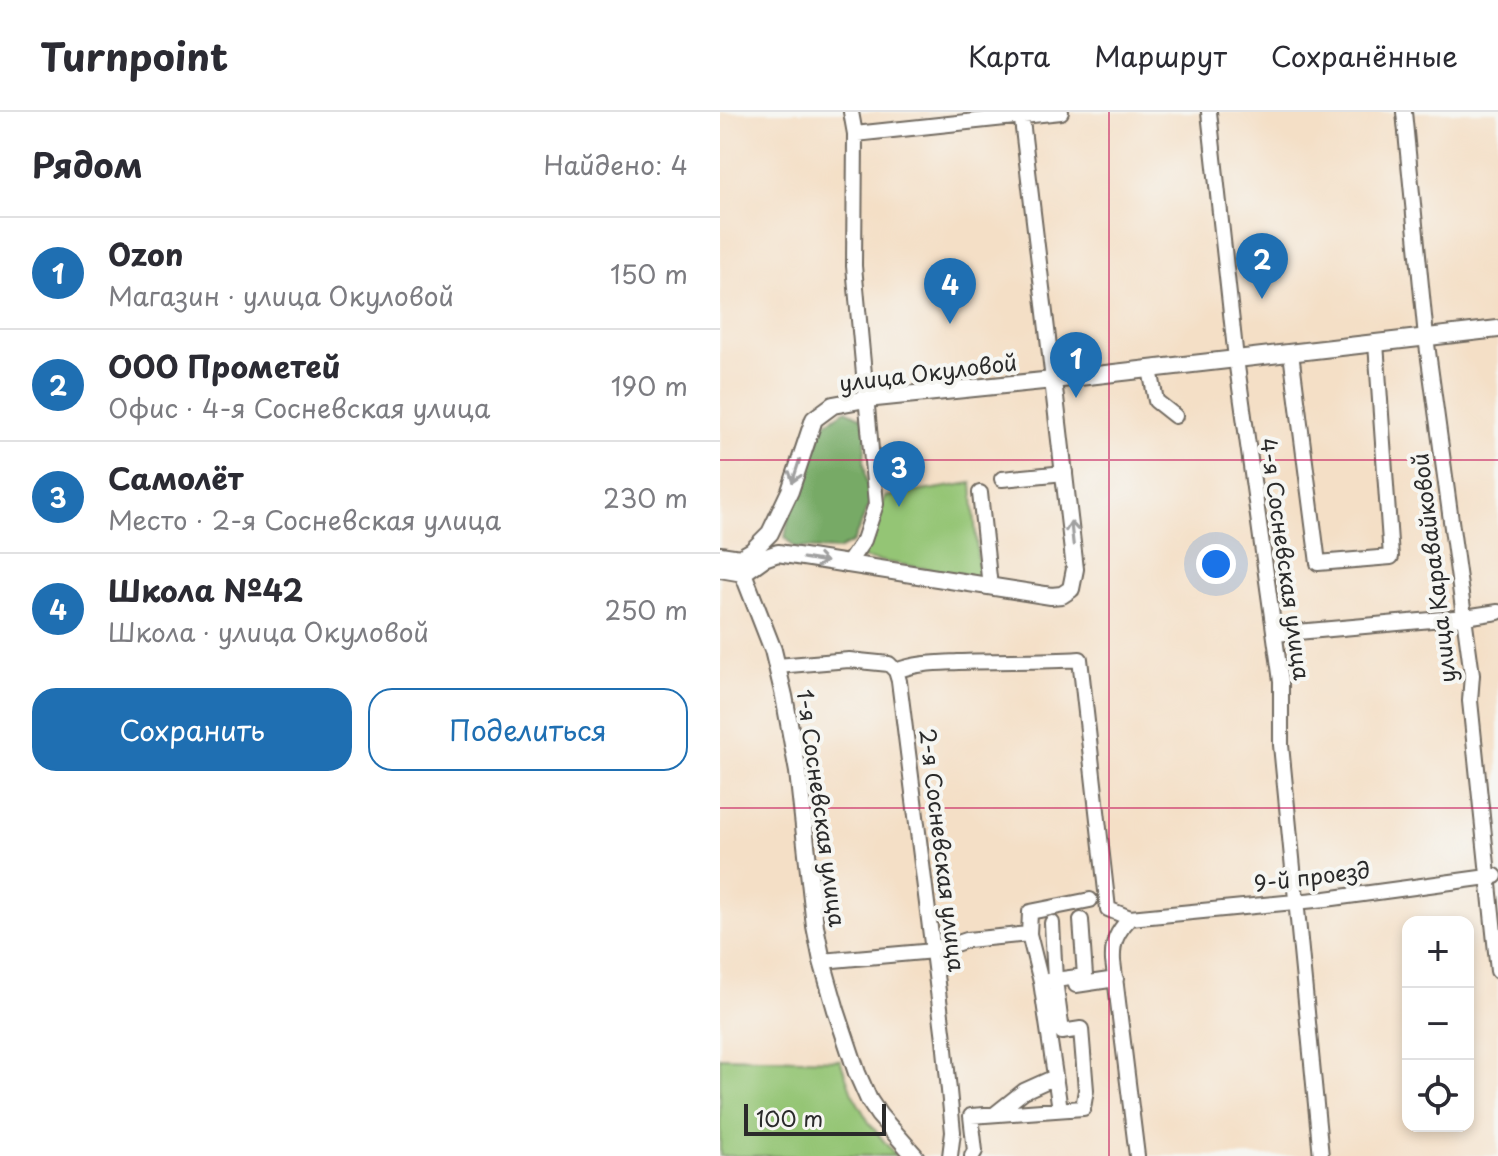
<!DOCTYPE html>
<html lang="ru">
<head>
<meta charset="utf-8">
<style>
  body { margin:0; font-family:"Playpen Sans",sans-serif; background:#f7f7f7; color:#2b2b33 }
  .controls { position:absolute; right:24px; bottom:24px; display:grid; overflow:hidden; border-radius:16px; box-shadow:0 4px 12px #0003 }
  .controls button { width:72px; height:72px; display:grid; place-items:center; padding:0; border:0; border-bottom:2px solid #e1e1e2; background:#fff; color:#2b2b33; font:40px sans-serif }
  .scale { position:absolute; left:24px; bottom:20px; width:142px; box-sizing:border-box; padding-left:8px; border:4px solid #2b2b2b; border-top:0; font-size:22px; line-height:28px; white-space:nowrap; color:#2b2b2b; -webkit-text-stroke:6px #f6f6f2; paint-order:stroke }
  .you { position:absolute; left:496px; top:452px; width:28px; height:28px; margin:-20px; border:6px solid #fff; border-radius:50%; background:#1a73e8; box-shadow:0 0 0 12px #1a73e833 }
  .badge { display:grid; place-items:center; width:52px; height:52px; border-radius:50%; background:#1f6fb2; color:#fff; font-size:26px; font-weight:700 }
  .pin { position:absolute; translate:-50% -66px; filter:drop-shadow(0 2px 4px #0008) }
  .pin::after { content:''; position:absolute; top:42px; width:28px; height:24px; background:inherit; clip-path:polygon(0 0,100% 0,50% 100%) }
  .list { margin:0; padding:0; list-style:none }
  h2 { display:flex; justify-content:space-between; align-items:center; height:104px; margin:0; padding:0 32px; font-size:34px }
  h2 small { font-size:26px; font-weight:400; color:#7c7c81 }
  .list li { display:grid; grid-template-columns:52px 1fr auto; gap:24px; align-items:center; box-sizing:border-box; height:112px; padding:0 32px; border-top:2px solid #e1e1e2 }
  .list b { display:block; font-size:30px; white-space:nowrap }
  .list p { margin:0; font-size:26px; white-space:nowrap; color:#7c7c81 }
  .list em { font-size:26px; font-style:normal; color:#7c7c81 }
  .actions { display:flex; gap:16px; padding:24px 32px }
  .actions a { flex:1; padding:18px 0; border:2px solid #1f6fb2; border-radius:24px; text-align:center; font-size:28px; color:#1f6fb2 }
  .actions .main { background:#1f6fb2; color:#fff }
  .icon { flex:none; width:44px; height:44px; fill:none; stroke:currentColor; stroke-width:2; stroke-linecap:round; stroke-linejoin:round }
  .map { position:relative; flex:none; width:778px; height:1044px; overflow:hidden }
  header { display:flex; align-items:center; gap:48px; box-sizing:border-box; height:112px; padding:0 40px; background:#fff; border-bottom:2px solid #e1e1e2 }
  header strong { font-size:38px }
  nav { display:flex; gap:44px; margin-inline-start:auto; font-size:28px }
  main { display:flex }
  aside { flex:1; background:#fff }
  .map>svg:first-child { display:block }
  .green { fill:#94c575; stroke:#607850; stroke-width:2 }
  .forest { fill:#7a6; stroke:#516a48; stroke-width:2 }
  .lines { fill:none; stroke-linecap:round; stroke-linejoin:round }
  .minor-casing { stroke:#716a61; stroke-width:18 }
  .major-casing { stroke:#716a61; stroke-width:20 }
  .minor { stroke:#fff; stroke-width:14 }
  .major { stroke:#fff; stroke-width:16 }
  .oneway { stroke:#a0a0a0 }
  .grid { fill:none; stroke:#c2185b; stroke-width:2; stroke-opacity:0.55 }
  .labels { text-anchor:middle; stroke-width:8; stroke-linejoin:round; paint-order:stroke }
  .street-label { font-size:22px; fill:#2b2b2b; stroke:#f6f6f2 }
</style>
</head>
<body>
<header>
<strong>Turnpoint</strong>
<nav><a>Карта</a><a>Маршрут</a><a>Сохранённые</a></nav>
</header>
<main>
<aside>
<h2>Рядом<small>Найдено: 4</small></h2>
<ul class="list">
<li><span class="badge">1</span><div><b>Ozon</b><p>Магазин · улица Окуловой</p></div><em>150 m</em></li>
<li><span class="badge">2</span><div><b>ООО Прометей</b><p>Офис · 4-я Сосневская улица</p></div><em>190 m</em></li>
<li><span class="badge">3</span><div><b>Самолёт</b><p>Место · 2-я Сосневская улица</p></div><em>230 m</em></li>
<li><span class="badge">4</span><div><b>Школа №42</b><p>Школа · улица Окуловой</p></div><em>250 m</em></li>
</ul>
<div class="actions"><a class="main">Сохранить</a><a>Поделиться</a></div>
</aside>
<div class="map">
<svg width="778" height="1044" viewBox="0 0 778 1044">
  <rect width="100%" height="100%" fill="#f6f6f2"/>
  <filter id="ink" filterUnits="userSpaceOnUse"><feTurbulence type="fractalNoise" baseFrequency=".0125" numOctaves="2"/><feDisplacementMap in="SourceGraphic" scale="16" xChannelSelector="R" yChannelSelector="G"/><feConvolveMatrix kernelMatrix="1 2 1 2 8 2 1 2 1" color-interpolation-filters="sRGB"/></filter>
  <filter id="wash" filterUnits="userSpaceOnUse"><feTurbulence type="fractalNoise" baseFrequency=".006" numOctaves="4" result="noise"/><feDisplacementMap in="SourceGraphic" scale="32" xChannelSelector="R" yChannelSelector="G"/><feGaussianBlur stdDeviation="1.8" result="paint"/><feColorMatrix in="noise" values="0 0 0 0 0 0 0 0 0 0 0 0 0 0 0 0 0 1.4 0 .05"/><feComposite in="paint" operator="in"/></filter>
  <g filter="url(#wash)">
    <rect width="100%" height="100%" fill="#f4dfc6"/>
    <path class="green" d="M252,371L259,465L140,446L165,385Z
      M0,945L120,948L132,981L150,1012L176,1044H0Z"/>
    <path class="forest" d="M126,298L142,306L146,321L144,350L150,391L133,430L118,438L75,436L65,426L69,402L84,373L103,313Z"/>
  </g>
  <g filter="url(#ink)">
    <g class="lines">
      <g class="minor-casing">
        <path id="minor" d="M301,0L333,268
          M489,0L516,247L561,569V633L601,1044
          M684,0L706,225L752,563L750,589L778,859
          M135,22L341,0
          M571,241L598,451L671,445L656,231
          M430,257L436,289L455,304
          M282,367L345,361
          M260,381L270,475
          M127,453L144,428L156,392L134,154L135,22L131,0
          M555,522L745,505L778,500
          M57,554L129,548L169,552L176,559L179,569L224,927L233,1020L230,1044
          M176,559C196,551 217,551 238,550C279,548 319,550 360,547L388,797L410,806C397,820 392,830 393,849L417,1044
          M410,806L606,787L775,764
          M102,849L214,839L247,828L309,822
          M328,869L335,868L332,811
          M356,873L396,867
          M340,997L321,870L309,822L310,800L370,788
          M275,1002L304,979L335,965
          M252,1044L255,1039L251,1004L363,996L366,978L361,917L342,920L335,868L365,864L361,808"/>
      </g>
      <g class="major-casing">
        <path id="major" d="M0,443L20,446
          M20,446L32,439L50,421L70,379L94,307L113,293L146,287L333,268L778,217
          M20,446L23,461L53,538L64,584L78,660L95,814L102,849L116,898L137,961L149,988L159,1003L195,1044
          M0,457L23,461
          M23,461L44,446L58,441L331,484L342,483L351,477L355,457L333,268"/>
      </g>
      <use href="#minor" class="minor"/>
      <use href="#major" class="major"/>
    </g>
    <defs><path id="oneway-shaft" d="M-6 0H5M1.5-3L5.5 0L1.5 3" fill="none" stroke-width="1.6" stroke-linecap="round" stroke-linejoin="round" transform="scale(2)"/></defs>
    <g class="oneway">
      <use href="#oneway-shaft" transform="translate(76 359) rotate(108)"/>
      <use href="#oneway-shaft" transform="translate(352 421) rotate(-96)"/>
      <use href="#oneway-shaft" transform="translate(95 448) rotate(9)"/>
    </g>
  </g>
  <path class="grid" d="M389,0V1044M0,348H778M0,696H778"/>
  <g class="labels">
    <g class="street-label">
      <text transform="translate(208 261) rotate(-7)" y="8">улица Окуловой</text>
      <text transform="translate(565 447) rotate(82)" y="8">4-я Сосневская улица</text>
      <text transform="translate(714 456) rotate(-97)" y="8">улица Каравайковой</text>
      <text transform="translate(101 696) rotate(82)" y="8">1-я Сосневская улица</text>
      <text transform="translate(222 738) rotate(83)" y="8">2-я Сосневская улица</text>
      <text transform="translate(592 765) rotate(-7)" y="8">9-й проезд</text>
    </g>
  </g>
</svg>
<div class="controls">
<button>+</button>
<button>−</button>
<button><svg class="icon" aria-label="locate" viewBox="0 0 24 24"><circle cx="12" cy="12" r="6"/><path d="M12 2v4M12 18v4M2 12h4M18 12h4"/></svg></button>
</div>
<div class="scale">100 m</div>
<div class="you"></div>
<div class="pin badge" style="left:356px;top:286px">1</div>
<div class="pin badge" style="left:542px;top:187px">2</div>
<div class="pin badge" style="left:179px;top:395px">3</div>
<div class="pin badge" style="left:230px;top:212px">4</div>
</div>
</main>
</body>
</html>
